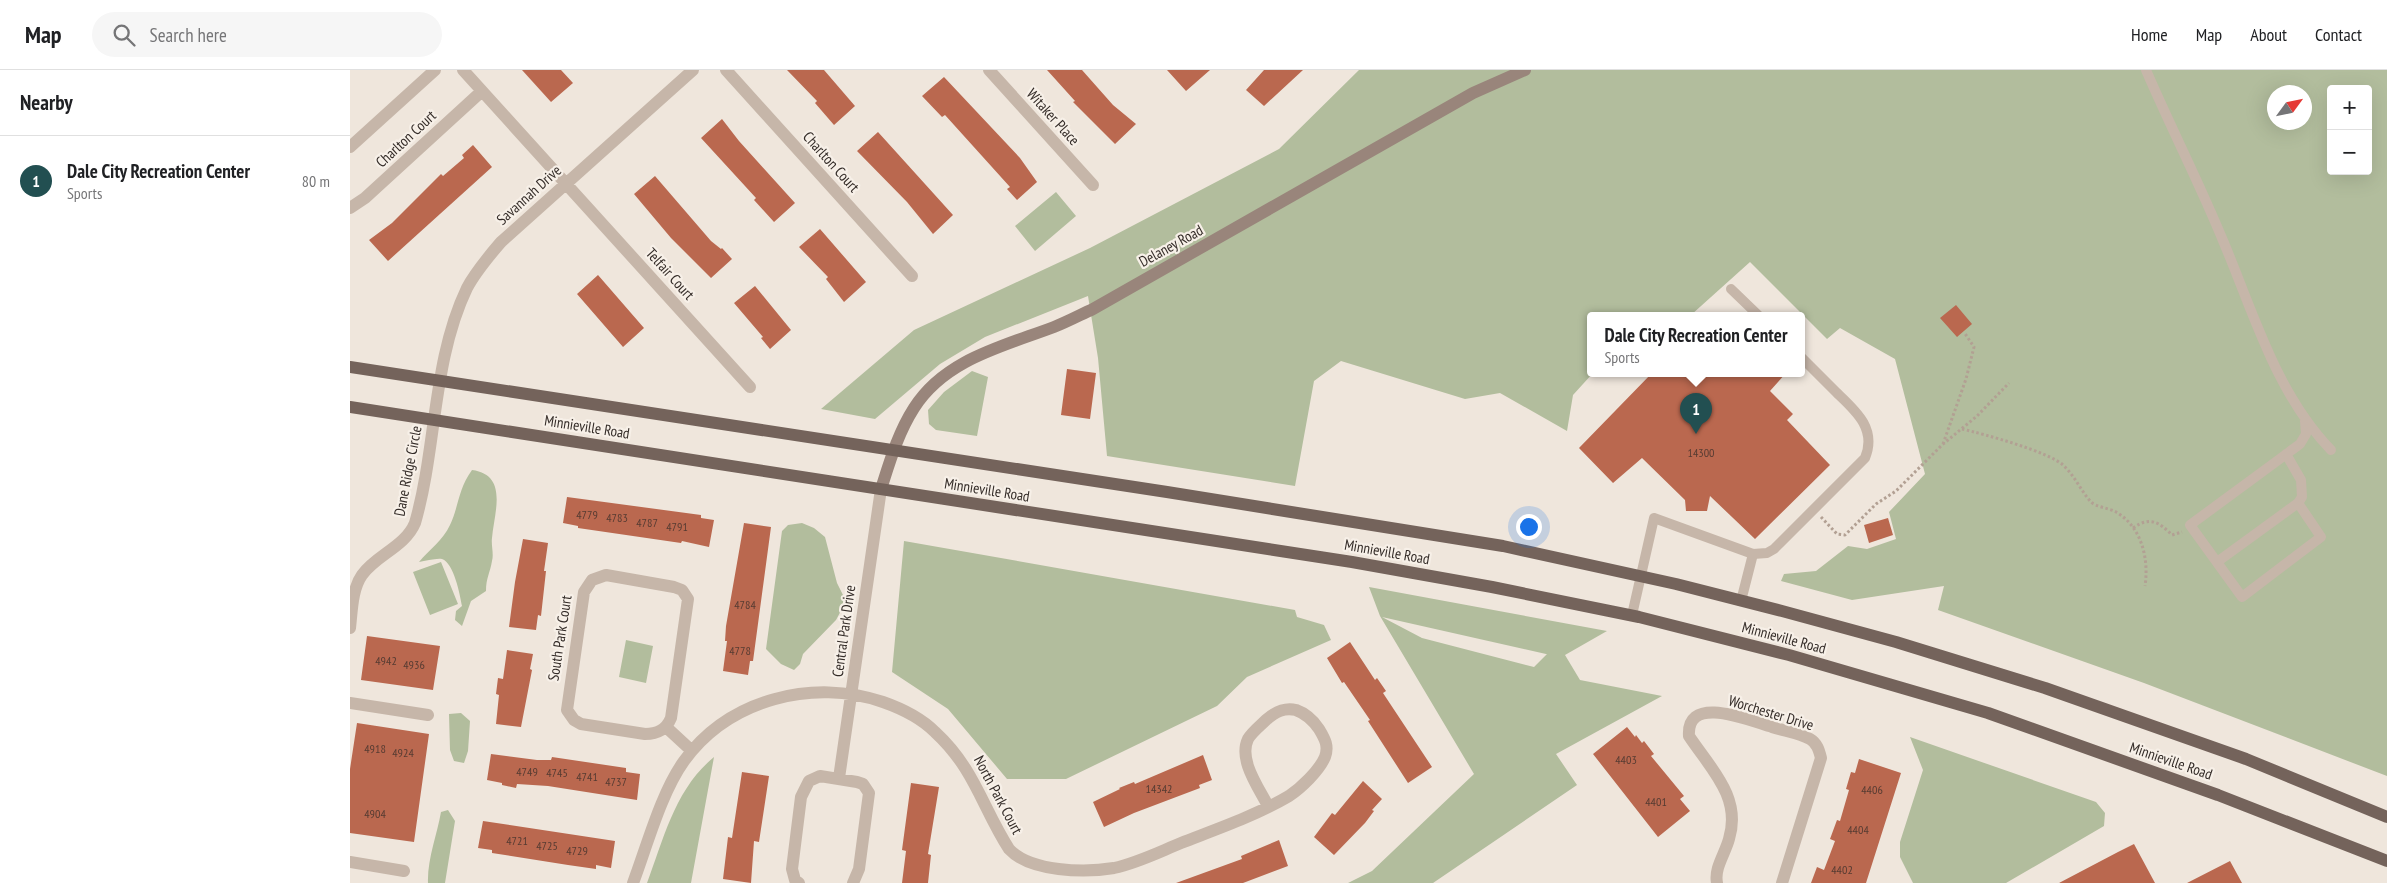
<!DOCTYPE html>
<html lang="en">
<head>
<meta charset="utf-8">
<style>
  body { margin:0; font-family:"PT Sans Narrow",sans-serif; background:#f6f6f6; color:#202124 }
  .controls { position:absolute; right:15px; top:15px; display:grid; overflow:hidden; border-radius:5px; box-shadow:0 5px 20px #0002 }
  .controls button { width:45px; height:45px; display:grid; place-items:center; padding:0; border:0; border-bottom:1px solid #e0e0e0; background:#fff; color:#202124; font:25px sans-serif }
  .compass { position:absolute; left:1917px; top:15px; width:45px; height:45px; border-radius:50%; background:#fff; box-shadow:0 5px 20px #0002; rotate:57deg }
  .you { position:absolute; left:1178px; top:456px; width:18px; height:18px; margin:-12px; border:4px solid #fff; border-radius:50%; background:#1a73e8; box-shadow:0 0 0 8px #1a73e833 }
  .badge { display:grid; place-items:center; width:32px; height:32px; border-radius:50%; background:#224f51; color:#fff; font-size:16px; font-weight:700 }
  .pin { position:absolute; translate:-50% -41px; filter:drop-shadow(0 1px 2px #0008) }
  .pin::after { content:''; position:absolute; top:26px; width:18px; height:15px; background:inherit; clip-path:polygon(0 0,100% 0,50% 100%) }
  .popup { position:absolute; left:1237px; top:242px; width:218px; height:65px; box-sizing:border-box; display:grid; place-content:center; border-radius:5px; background:#fff; filter:drop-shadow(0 1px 4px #0005); font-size:16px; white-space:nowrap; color:#757577 }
  .popup b { font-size:19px; color:#202124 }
  .popup::after { content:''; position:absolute; left:50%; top:100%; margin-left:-10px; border:10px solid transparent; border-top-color:#fff }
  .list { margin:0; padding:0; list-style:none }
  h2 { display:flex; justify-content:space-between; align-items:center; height:65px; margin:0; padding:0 20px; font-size:21px }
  h2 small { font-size:16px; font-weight:400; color:#757577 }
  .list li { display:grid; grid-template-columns:32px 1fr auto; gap:15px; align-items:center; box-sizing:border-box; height:90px; padding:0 20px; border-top:1px solid #e0e0e0 }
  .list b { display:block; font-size:19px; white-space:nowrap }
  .list p { margin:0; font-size:16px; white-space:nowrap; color:#757577 }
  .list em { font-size:16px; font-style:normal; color:#757577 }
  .icon { flex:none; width:28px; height:28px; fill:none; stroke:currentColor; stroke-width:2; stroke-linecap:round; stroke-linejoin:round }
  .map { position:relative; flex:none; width:2037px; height:813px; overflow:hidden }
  header { display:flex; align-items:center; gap:30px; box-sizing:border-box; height:70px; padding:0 25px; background:#fff; border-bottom:1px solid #e0e0e0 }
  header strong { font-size:24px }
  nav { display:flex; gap:28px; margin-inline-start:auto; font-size:18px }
  .search { width:350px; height:45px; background:#f6f6f6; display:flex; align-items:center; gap:12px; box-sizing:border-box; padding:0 18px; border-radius:28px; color:#757577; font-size:19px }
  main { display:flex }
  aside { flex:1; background:#fff }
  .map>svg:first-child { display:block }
  .green { fill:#b2bd9d; fill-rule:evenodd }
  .building { fill:#ba684f }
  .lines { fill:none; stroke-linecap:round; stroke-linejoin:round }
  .path { stroke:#b2a093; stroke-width:3; stroke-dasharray:2.5 2.5; stroke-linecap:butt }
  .lane { stroke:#c6b6a9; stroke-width:10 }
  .street { stroke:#c6b6a9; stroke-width:12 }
  .secondary { stroke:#99857b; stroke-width:12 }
  .primary { stroke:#74635b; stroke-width:12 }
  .labels { text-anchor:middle; stroke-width:4.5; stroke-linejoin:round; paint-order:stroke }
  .number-label { font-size:12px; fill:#563b32 }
  .street-label { font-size:15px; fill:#342c28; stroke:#f7f0e8 }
</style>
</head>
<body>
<header>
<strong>Map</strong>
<div class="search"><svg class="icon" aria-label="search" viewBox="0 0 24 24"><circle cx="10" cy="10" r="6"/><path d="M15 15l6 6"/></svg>Search here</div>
<nav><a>Home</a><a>Map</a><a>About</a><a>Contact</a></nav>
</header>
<main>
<aside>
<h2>Nearby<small></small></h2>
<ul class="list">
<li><span class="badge">1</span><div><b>Dale City Recreation Center</b><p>Sports</p></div><em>80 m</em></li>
</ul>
</aside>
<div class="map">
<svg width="2037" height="813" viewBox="0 0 2037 813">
  <rect width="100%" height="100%" fill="#efe6dc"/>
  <path class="green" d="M1009,0H2037V706L1794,613L1588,540L1594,516L1502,530L1431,511L1434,504L1466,501L1498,476L1517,479L1546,469L1539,442L1575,404L1545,289L1490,258L1477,269L1400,192L1341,245H1241V303H1243L1223,325L1217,361L1150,323L1115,329L991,291L964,311L945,416L757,386L748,288L738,226L635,267L590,294L525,349L471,339L564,260L740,178L929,79ZM1981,19H2018V101H1981ZM1924,22H1954V52H1924Z
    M706,122L726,146L685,181L665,156Z
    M622,301L638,307L627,366L586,360L579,354L578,340L594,322Z
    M122,400C159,405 144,443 142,468C141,475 144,484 142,491C140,503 136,508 136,521L121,531L112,556L105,550L106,541L112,536C110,525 104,493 92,489C86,488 76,491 69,492C79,480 93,470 100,455C109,436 108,419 122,400Z
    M452,453L464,458L475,467L487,513L493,525V537L486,550L453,584L450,594L444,600L431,594L416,579L432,461L438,455Z
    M554,471L945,540L947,547L974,555L981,570L897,607L867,636L716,709H657L598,639L542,602Z
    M91,492L108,534L80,545L63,502Z
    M1019,517L1257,561L1215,585L1230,610L1312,626L1206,684L1227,715L1083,813H998L1022,801L1124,704L1030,546ZM1032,547L1196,584H1197L1184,597L1072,568Z
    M276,570L303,576L296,613L269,607Z
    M111,643L120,651L118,681L114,693L104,691L100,680L99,644Z
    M1560,667L1746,732L1755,743L1754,756L1656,813H1563L1550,787V772L1573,700Z
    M364,687L341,813H297C314,768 325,719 364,687Z
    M98,740L105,751L95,813H78C77,790 87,765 91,742Z"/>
  <path class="building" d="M172,0H211L223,13L201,32Z
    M437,0H474L505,36L484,55L465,33L467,31Z
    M697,0H732L763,35L786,54L765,74L723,32L725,31Z
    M817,0H860L836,21Z
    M914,0H953L914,36L896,20Z
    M594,7L670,88L687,112L667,130L657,119L660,117L595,45L592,47L572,26Z
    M372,49L389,71L445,133L424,152L404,130L406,128L351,68Z
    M528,62L603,145L583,164L557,132L507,81Z
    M123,75L142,97L38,191L19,170L42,153L91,104L93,106L114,88L112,85Z
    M305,106L361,171L371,179L372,178L382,189L361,208L321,168L284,124Z
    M470,159L516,212L494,232L476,209L478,207L449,177Z
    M248,205L294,258L273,277L227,224Z
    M405,216L441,260L420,279L411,268L413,267L384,233Z
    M1606,235L1622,254L1607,267L1590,248Z
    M717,299L746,303L740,349L711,345Z
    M1302,303H1436L1420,321L1443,344L1437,350L1480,395L1405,469L1360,426L1357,441H1336L1335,430L1292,388L1263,413L1229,378Z
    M217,427L351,445V448L364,450L359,477L332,471L331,473L228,458V456L213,453Z
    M1538,448L1543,465L1519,473L1514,455Z
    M394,453L421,457L403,591H400L398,605L373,601L377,571H375L376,556Z
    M173,469L198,473L194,501H196L191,546L188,545L186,560L159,557L165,512Z
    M17,566L90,576L83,620L11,610Z
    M1000,572L1025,610L1027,608L1036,621L1033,623L1082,697L1058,713L1018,651L1020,650L994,612L992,613L977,588Z
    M157,580L183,584L180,599L182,600L171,657L146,654L149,625L146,624L148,608L153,609Z
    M7,653L79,664L64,772L0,763V699Z
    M1277,657L1285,667L1286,665L1292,673L1294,671L1304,684L1301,686L1334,726L1330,729L1340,741L1308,767L1243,684Z
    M141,684L187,690H201L202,687L276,698V702L290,704L287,730L198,716L167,714L166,718L152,715V713L137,710Z
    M853,685L862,710L849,715L850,718L784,743L754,757L743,732L770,719L769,718L784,712L785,714Z
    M1509,689L1551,703L1516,813H1461L1467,797L1474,800L1485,771L1480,769L1487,750L1490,751L1499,720L1496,719L1501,702L1505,703Z
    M392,702L419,706L409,772L404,771L401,813L373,809L378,767L382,768Z
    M1013,711L1032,729L1022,740L1024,741L1015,753L984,785L964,767L982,743L985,745Z
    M561,713L589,717L578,784L581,785L578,813H552L556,781L552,780Z
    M133,751L265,771L261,798L246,795V799L218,795L142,783V780L128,778Z
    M929,770L938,796L893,813H826L892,789L891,786Z
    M1784,774L1805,813H1709L1768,782Z
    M1880,791L1892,813H1837Z"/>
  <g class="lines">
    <path class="path" d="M1612,359C1634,364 1699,382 1713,395C1725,406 1731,421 1741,432C1746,437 1759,438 1766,442C1792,457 1799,489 1795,516
      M1593,374L1616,309L1624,277L1614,262
      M1471,447L1487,464L1495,465L1526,434L1546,421L1592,375L1627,346L1659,313
      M1783,458C1800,446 1809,452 1822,465L1832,462"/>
    <path class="lane" d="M1796,0C1821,58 1850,114 1874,173C1904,244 1926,323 1981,380
      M1381,219L1408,245
      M1948,433L1971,467L1892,527L1840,455L1950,374L1956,364L1955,351
      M1403,484L1417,483L1424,479L1515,388C1527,359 1506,341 1487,323C1475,311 1463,299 1451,287
      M1867,492L1948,433L1952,427L1951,410L1936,384
      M1282,545L1304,448L1403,484L1391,531"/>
    <path class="street" d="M113,0L400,317
      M376,0L562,206
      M639,0L743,115
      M0,77L85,0
      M0,138L15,128L132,21
      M256,505L324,517L332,520L338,529L321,648C316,660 307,664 295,664L231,654L224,650L217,640L234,522L242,510Z
      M0,558C2,541 2,519 12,505C26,485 55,477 65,453C87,377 82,291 117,218C126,201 139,186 151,172L343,0
      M0,633L78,645
      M316,657L342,681
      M489,708L531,419
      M0,792L54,801
      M283,813C297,776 311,723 334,691C379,629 463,608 533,632C553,639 571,648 585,662C625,699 632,737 659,779C680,802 735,803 764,798C787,793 809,782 831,773C867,759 905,746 939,726C951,718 969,701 975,687C979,676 975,669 969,659C963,650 957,644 946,640C934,637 925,642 916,650C910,656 902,662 898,669C888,690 909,718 918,736
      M449,813L445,810L442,799L451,727L459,711L470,706L507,712L513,714L519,723L509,799L503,813
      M1367,813C1364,798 1375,784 1379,769C1392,727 1360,698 1339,666C1336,623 1401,651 1422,657C1434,661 1449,663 1460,669C1467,673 1469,680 1471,688L1432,813"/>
    <path class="secondary" d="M531,419C540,391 548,363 564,338C595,289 654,276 704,257C717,252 730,245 743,239L1123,23L1175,0"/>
    <path class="primary" d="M0,297L817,422L1153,476L1326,514L1432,541L1546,572L1695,618L1896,689L2037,747
      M0,337L1002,492L1142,517L1289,547L1439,585L1638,643L1868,725L2037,791"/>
  </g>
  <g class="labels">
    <g class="number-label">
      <text x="1351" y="387">14300</text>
      <text x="237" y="449">4779</text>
      <text x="267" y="452">4783</text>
      <text x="297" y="457">4787</text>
      <text x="327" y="461">4791</text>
      <text x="395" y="539">4784</text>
      <text x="390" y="585">4778</text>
      <text x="36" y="595">4942</text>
      <text x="64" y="599">4936</text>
      <text x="25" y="683">4918</text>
      <text x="53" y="687">4924</text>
      <text x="1276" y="694">4403</text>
      <text x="177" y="706">4749</text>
      <text x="207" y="707">4745</text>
      <text x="237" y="711">4741</text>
      <text x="266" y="716">4737</text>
      <text x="809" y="723">14342</text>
      <text x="1522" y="724">4406</text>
      <text x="1306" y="736">4401</text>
      <text x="25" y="748">4904</text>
      <text x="1508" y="764">4404</text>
      <text x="167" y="775">4721</text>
      <text x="197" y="780">4725</text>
      <text x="227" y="785">4729</text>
      <text x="1492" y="804">4402</text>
    </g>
    <g class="street-label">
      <text transform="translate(703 47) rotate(48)" y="5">Witaker Place</text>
      <text transform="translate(56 69) rotate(-43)" y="5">Charlton Court</text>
      <text transform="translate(481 92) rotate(48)" y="5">Charlton Court</text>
      <text transform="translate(179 125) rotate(-42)" y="5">Savannah Drive</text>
      <text transform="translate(821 176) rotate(-29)" y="5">Delaney Road</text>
      <text transform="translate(320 204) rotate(48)" y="5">Telfair Court</text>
      <text transform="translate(237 357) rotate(9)" y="5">Minnieville Road</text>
      <text transform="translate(58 401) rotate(-79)" y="5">Dane Ridge Circle</text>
      <text transform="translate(637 420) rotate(9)" y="5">Minnieville Road</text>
      <text transform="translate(1037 482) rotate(10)" y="5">Minnieville Road</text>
      <text transform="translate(494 561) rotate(-82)" y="5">Central Park Drive</text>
      <text transform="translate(210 568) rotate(-81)" y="5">South Park Court</text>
      <text transform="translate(1434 568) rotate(15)" y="5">Minnieville Road</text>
      <text transform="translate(1421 643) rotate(17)" y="5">Worchester Drive</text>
      <text transform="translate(1821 691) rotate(19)" y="5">Minnieville Road</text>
      <text transform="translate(648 725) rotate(62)" y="5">North Park Court</text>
    </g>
  </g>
</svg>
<div class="controls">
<button>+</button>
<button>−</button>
</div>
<svg class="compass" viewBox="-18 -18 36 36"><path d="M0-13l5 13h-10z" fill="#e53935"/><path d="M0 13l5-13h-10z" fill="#757577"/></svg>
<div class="you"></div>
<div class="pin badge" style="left:1346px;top:364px">1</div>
<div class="popup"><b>Dale City Recreation Center</b>Sports</div>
</div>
</main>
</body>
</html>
